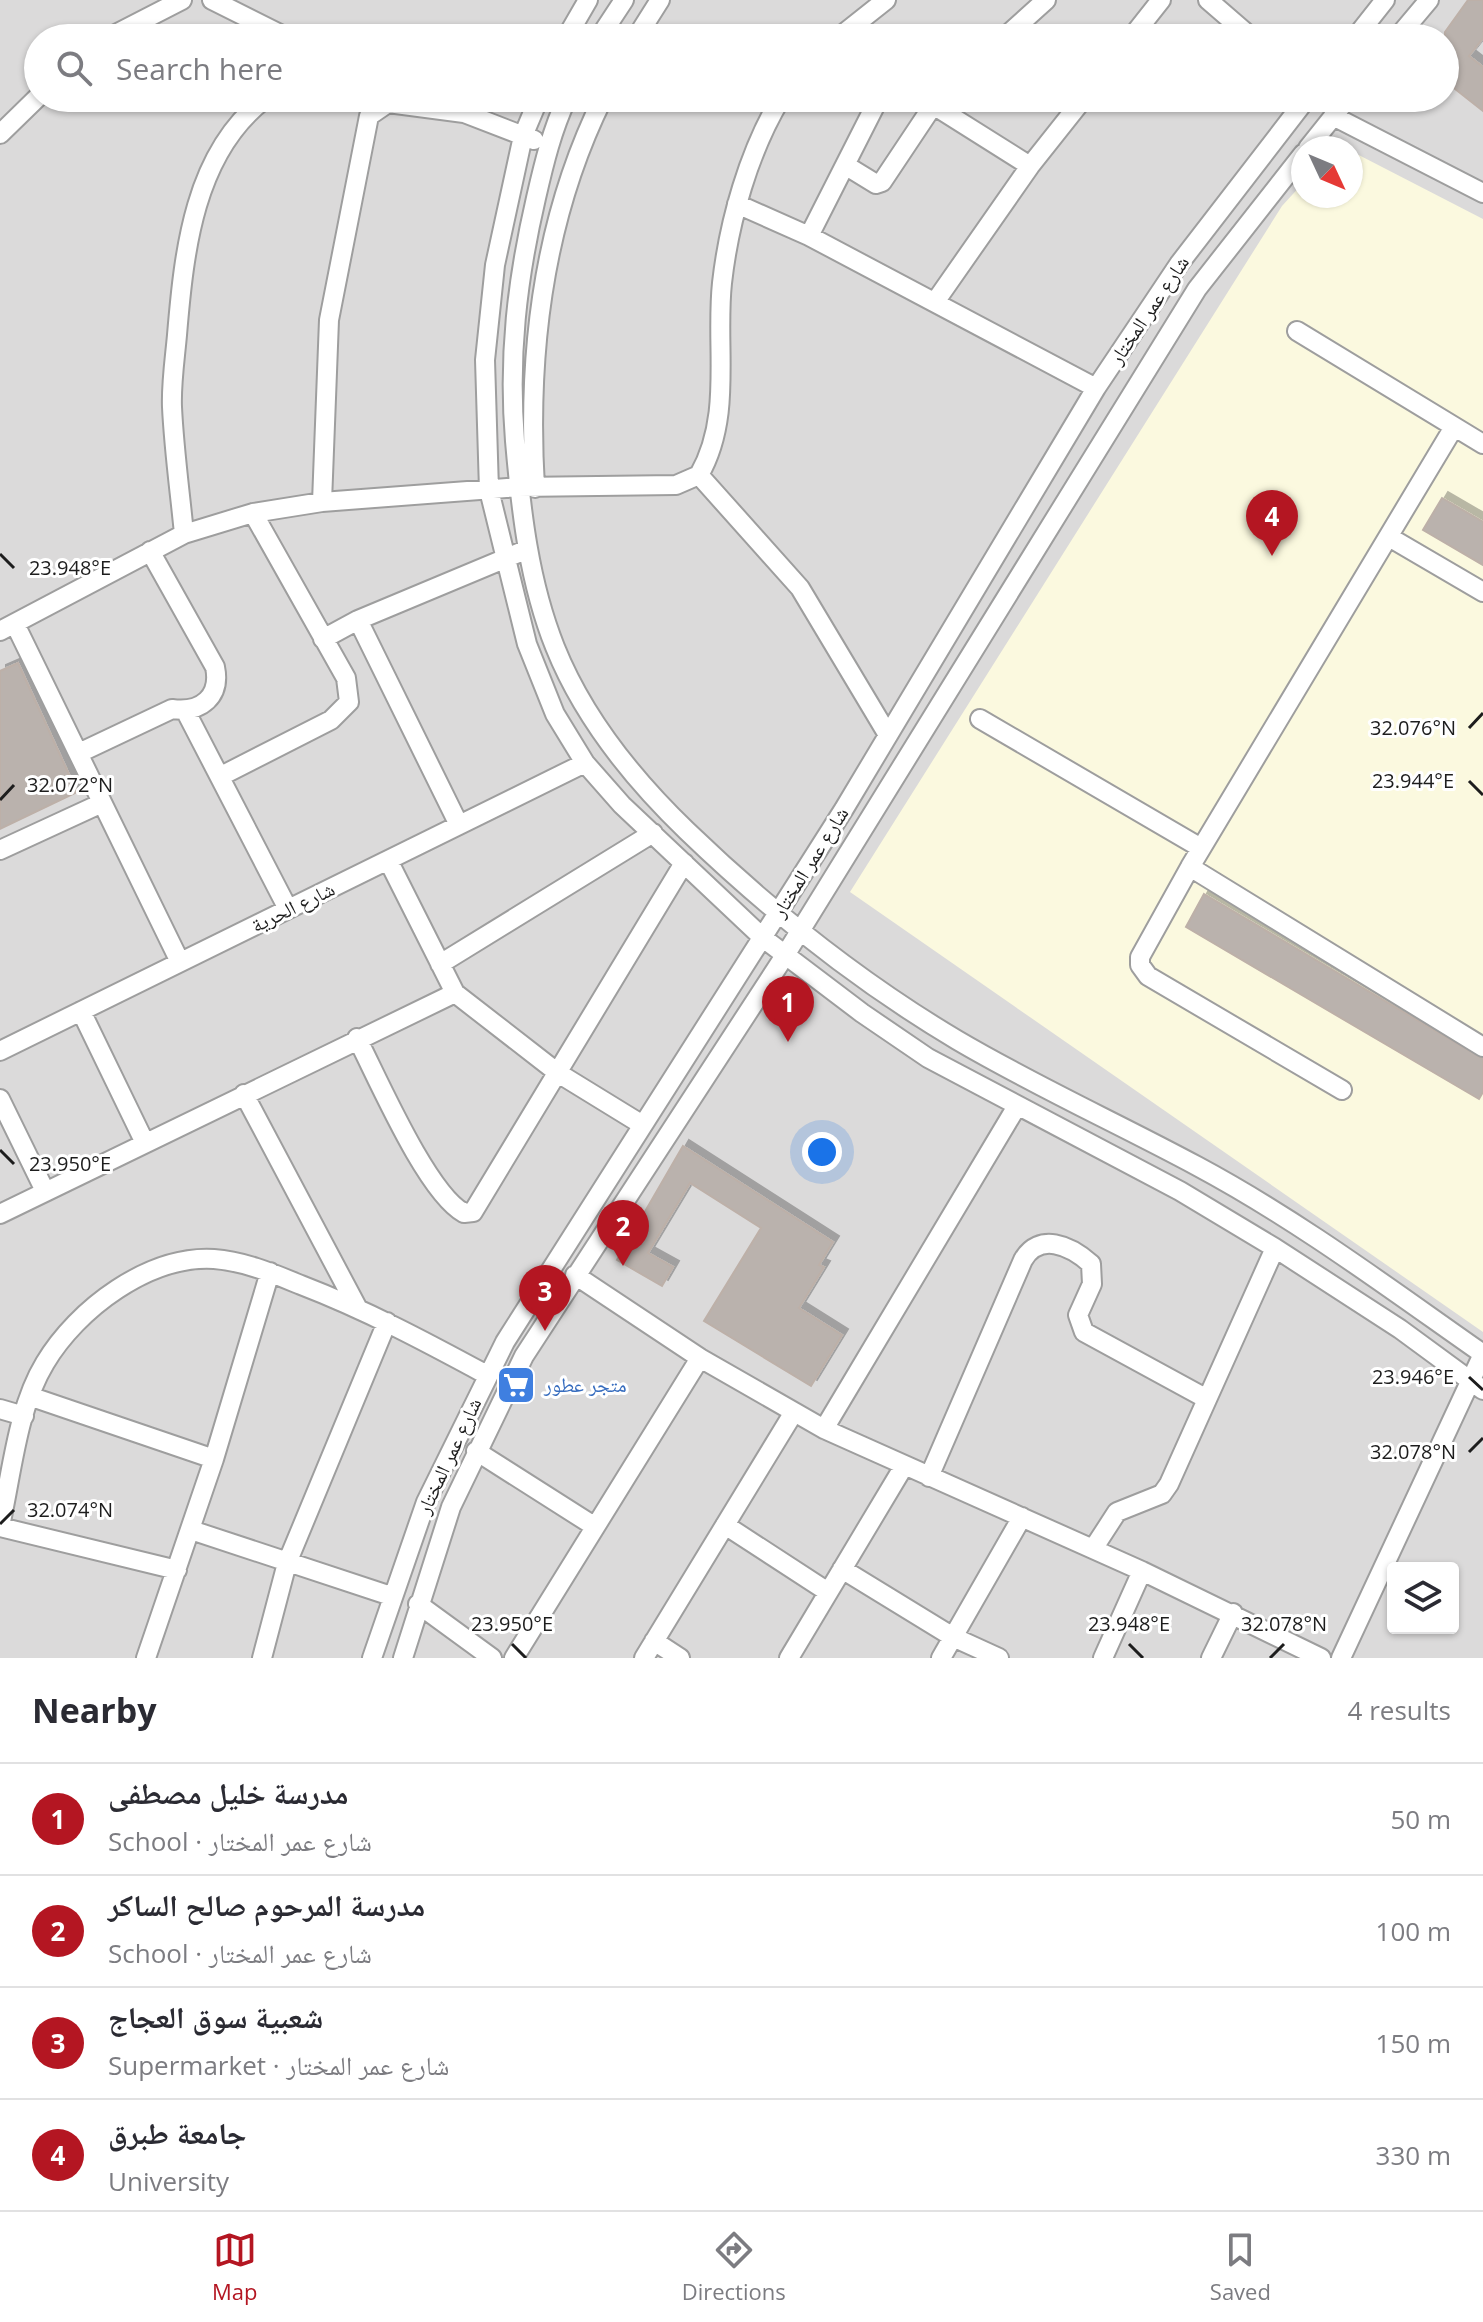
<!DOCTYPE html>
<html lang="en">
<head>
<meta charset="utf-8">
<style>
  body { margin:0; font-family:"Open Sans","Noto Naskh Arabic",sans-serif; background:#f7f7f7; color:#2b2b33 }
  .controls { position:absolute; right:24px; bottom:24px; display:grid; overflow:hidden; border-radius:8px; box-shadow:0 2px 6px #0004 }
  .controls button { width:72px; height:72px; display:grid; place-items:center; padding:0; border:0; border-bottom:2px solid #e1e1e2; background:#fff; color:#2b2b33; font:40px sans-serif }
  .compass { position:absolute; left:1291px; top:136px; width:72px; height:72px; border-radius:50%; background:#fff; box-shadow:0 2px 6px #0004; rotate:134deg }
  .you { position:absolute; left:822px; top:1152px; width:28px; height:28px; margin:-20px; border:6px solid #fff; border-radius:50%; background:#1a73e8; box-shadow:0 0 0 12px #1a73e833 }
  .badge { display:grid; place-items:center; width:52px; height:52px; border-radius:50%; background:#b41622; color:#fff; font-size:26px; font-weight:700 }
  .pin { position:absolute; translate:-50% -66px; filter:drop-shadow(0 2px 4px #0008) }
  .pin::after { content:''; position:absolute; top:42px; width:28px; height:24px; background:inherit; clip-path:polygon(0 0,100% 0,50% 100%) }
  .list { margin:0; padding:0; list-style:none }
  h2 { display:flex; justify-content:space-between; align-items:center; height:104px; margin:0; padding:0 32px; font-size:34px }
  h2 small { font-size:26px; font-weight:400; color:#7c7c81 }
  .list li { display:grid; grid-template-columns:52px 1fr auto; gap:24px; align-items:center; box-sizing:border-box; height:112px; padding:0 32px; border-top:2px solid #e1e1e2 }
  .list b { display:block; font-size:30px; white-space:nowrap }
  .list p { margin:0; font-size:26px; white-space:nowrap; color:#7c7c81 }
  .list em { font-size:26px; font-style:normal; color:#7c7c81 }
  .icon { flex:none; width:44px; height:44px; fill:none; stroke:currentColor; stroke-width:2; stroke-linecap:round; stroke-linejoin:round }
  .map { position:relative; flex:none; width:1483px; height:1658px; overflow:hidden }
  .search { position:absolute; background:#fff; box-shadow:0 2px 6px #0004; left:24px; right:24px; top:24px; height:88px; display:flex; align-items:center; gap:20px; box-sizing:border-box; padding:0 28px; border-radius:44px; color:#7c7c81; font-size:30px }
  .sheet { height:552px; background:#fff }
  nav { display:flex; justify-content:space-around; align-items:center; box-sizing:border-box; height:112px; border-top:2px solid #e1e1e2; background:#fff; font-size:22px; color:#7c7c81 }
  nav a { display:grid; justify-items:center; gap:4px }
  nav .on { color:#b41622 }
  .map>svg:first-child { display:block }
  .residential { fill:#dbdada; fill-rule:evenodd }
  .education { fill:#fbf9df }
  .building { fill:#bab2ad; stroke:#bdb0a8; stroke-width:2; filter:url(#shadow) }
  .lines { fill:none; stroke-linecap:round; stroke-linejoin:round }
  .minor-casing { stroke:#9e9e9e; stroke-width:22 }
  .minor { stroke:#fff; stroke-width:18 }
  .ticks { fill:none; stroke:#1d1d1d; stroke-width:3 }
  .labels { text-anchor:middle; stroke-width:6; stroke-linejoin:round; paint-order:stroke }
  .street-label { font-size:20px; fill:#1d1d1d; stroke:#fff }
  .shop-label { font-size:20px; fill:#366cbe; stroke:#fff; text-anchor:start }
  .ticks-label { font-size:20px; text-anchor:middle; fill:#1d1d1d; stroke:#fff; stroke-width:6; stroke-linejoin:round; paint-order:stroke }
</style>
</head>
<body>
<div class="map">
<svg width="1483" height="1658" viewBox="0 0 1483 1658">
  <defs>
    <filter id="shadow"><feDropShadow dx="6" dy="-6" stdDeviation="0" flood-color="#0004"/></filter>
  </defs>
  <rect width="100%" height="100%" fill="#ede9e4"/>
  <path class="residential" d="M0,0H1483V1658H0ZM38,38H1445V98H38ZM1303,148H1351V196H1303ZM1393,1568H1453V1628H1393Z"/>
  <path class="education" d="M1351,151L1483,219V1332L850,892L1282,206L1303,183V196H1351Z"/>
  <path class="building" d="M1468,0H1483V38L1469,56L1483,67V111L1445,81V32Z
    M1442,498L1483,522V565L1423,530Z
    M18,663L77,792L0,829V671Z
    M1204,894L1483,1059V1092L1479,1099L1186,927Z
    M683,1146L833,1242L819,1265L824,1267L799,1308L842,1335L811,1386L704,1321L761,1228L690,1183L648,1253L673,1267L662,1286L617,1260Z"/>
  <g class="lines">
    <g class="minor-casing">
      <path id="minor" d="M212,0L288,38
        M1208,0L1252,38
        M108,38L182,0
        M566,38L588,0
        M599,38L624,0
        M636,38L660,0
        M838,38L886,0
        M1004,38L1046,0
        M1131,38L1161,0
        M1355,38L1385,0
        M1397,38L1429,0
        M539,98L523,136L495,265L485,360L489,490L527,644L555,714L585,763L622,805L763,938L862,1013L928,1058L1180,1191L1275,1248L1400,1329L1483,1390
        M567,98C552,130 544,163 536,198C517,280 508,357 515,441C521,511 529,582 555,647C583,717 633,779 687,831C769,910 858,981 957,1040C1035,1086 1117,1123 1197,1166C1298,1220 1390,1289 1483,1354L1341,1658
        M922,98L1030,166
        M454,109L534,140
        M1333,116L1483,193
        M0,134L38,97
        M1308,148L1348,98
        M845,165L876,184L882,182L938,98
        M737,204L809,236L1096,388
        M809,236L879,98
        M935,302L1030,166L1084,98
        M1297,331L1483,444
        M699,475L800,588L888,735
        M535,488C527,355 543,219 603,98
        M322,502L329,320L369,116L388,103L464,113
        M184,534C180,492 174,450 172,407C171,384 175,358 177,335C184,251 194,152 266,98
        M1389,537L1483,592
        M358,620L459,825
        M15,624L180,962
        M0,631L184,534L253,513L322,502L519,487L676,485L699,475C733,416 715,347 722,283C729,221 749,151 781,98
        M323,639L358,620L528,549
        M185,710L288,909
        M980,719L1201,848
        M79,753L172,709C202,713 221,696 215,667L150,551
        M221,776L331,720L349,702L346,678L253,513
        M0,850L102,803
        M388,860L455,993L558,1073L641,1124
        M1190,867L1483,1047
        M440,964L653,833
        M81,1011L145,1143
        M357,1038C378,1079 427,1193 464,1213L473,1212L684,863
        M0,1051L585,763
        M1342,1090L1148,976L1140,965V957L1190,867L1454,427
        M244,1094L357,1307
        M0,1099L45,1191
        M0,1214L455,993
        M575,1275L700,1358L824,1429L1142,1571L1321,1658
        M32,1397L214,1459
        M0,1409L24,1416
        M824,1429L1017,1106
        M476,1451L594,1526
        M929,1477L1023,1260C1039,1232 1070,1245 1091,1264L1092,1284L1078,1315L1084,1332L1207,1399
        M725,1525L828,1592
        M0,1526C12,1473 17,1409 45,1363C77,1309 149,1255 214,1259C244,1261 274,1274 301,1285C366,1310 426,1342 487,1375
        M0,1527L177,1570
        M191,1530L391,1596
        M1093,1549L1117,1512L1162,1494L1169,1484L1275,1248
        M842,1569L953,1637L999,1658
        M418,1604L492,1658
        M654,1641L680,1658
        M146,1658L214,1459L270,1272
        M262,1658L287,1563L387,1322
        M372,1658L426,1502L505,1342L844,809L1096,388L1179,264L1307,98
        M403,1658L451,1507L524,1356L784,957L1197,289L1303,154
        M514,1658L700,1358
        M644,1658L794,1412
        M789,1658L904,1466
        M941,1658L1022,1517
        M1103,1658L1142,1571
        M1211,1658L1233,1613"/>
    </g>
    <use href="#minor" class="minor"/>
  </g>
  <path class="ticks" d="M0,554L14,568M1469,728L1483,713M1469,781L1483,795M0,800L14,785M0,1150L14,1164M1469,1377L1483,1390M1469,1452L1483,1438M0,1524L14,1510M512,1644L526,1658M1129,1644L1143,1658M1270,1658L1284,1644"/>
  <defs>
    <g id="supermarket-square" transform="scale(2)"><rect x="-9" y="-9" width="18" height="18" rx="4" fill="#3f7fe0" stroke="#fff"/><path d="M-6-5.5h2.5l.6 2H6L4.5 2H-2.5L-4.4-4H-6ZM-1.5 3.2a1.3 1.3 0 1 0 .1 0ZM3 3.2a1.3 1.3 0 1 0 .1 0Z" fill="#fff"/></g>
  </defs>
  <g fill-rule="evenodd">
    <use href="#supermarket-square" x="516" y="1385"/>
  </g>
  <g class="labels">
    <g class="street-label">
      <text transform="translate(1149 310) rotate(-56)" y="7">شارع عمر المختار</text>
      <text transform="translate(810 862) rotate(-58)" y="7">شارع عمر المختار</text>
      <text transform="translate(293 907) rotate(-26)" y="7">شارع الحرية</text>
      <text transform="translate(449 1456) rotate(-65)" y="7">شارع عمر المختار</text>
    </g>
    <g class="shop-label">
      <text x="544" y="1392">متجر عطور</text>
    </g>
  </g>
  <g class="ticks-label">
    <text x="70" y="575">23.948°E</text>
    <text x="1413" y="735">32.076°N</text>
    <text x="1413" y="788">23.944°E</text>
    <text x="70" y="792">32.072°N</text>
    <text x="70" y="1171">23.950°E</text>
    <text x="1413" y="1384">23.946°E</text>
    <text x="1413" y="1459">32.078°N</text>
    <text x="70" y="1517">32.074°N</text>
    <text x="1284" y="1631">32.078°N</text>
    <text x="512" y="1631">23.950°E</text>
    <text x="1129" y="1631">23.948°E</text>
  </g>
</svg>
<div class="controls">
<button><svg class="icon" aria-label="layers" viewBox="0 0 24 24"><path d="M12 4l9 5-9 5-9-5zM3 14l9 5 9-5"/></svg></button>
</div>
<svg class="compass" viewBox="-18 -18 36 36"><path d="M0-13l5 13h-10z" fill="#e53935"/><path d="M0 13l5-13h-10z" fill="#7c7c81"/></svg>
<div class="you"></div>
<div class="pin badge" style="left:788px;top:1042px">1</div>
<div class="pin badge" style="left:623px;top:1266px">2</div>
<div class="pin badge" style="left:545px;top:1331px">3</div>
<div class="pin badge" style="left:1272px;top:556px">4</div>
<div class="search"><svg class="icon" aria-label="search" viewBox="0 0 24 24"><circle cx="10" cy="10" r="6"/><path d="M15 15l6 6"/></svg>Search here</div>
</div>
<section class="sheet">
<h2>Nearby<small>4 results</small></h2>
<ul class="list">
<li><span class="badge">1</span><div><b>مدرسة خليل مصطفى</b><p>School · شارع عمر المختار</p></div><em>50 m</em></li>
<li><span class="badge">2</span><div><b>مدرسة المرحوم صالح الساكر</b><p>School · شارع عمر المختار</p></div><em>100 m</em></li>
<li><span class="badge">3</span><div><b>شعبية سوق العجاج</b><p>Supermarket · شارع عمر المختار</p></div><em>150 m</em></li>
<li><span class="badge">4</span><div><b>جامعة طبرق</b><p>University</p></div><em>330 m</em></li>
</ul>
</section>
<nav>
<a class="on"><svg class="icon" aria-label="map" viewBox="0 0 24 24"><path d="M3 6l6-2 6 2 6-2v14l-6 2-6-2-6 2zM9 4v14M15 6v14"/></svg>Map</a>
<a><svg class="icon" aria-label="directions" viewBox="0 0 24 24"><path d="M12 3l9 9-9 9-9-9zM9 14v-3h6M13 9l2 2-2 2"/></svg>Directions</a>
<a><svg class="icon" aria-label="saved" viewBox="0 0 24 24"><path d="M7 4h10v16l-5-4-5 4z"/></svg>Saved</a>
</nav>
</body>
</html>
